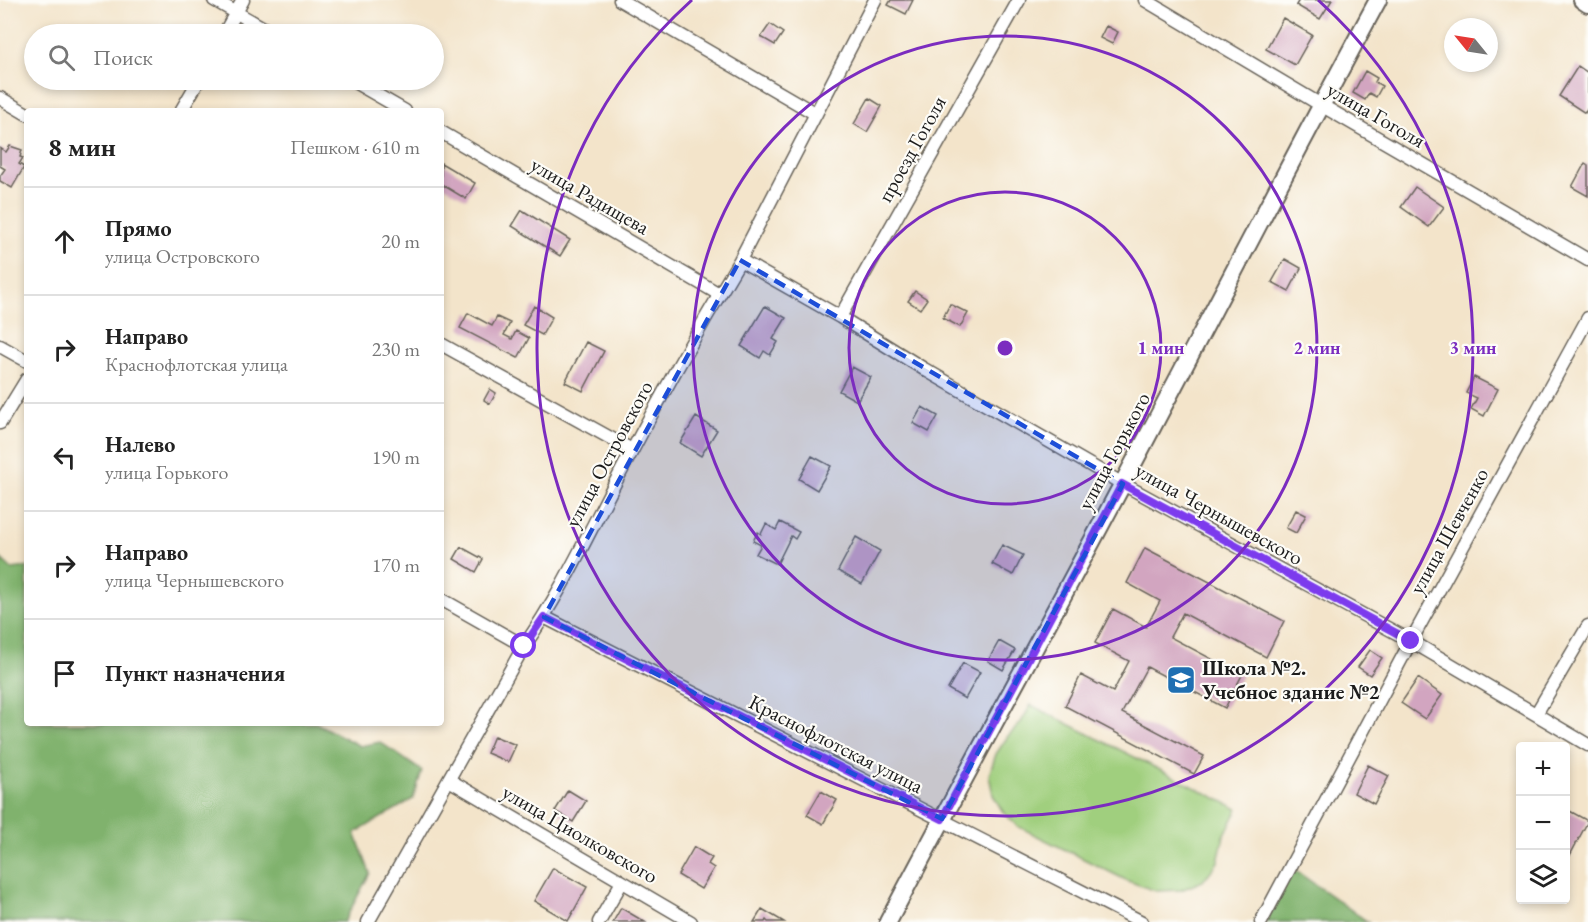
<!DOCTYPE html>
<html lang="ru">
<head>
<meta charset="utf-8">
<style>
  body { margin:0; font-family:"EB Garamond",serif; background:#f2f2f2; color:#222 }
  .controls { position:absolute; right:18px; bottom:18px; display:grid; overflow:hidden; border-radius:6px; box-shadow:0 3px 9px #0003 }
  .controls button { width:54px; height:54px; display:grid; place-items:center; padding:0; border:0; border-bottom:2px solid #e0e0e0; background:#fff; color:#222; font:30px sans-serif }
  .compass { position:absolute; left:1444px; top:18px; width:54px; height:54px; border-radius:50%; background:#fff; box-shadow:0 3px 9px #0003; rotate:300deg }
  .stop { position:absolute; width:18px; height:18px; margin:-14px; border:4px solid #7c3aed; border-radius:50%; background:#fff }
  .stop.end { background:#7c3aed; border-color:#fff; box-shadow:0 2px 6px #0008 }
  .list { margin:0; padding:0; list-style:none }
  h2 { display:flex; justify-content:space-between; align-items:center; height:78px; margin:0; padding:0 24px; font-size:26px }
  h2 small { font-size:20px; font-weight:400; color:#767676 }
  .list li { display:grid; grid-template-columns:39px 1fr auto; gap:18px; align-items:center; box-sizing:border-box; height:108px; padding:0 24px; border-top:2px solid #e0e0e0 }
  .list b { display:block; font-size:22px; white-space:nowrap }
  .list p { margin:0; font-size:20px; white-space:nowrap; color:#767676 }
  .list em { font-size:20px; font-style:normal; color:#767676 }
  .icon { flex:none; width:33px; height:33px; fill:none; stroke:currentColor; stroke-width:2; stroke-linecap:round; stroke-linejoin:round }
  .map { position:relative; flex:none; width:1588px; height:922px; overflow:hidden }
  .search { position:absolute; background:#fff; box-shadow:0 3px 9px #0003; left:24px; top:24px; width:420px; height:66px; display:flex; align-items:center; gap:15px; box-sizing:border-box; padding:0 21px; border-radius:33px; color:#767676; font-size:22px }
  .panel { position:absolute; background:#fff; box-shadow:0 3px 9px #0003; left:24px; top:108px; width:420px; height:618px; border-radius:6px }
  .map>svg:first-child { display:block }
  .green { fill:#a0cf7e; stroke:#5e764d; stroke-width:1.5 }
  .forest { fill:#80b26d; stroke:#4e6744; stroke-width:1.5 }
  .building { fill:#d2a5c0 }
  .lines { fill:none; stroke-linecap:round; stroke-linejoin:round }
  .street-casing { stroke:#676259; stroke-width:15 }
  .secondary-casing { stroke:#676259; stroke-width:20 }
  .street { stroke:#fff; stroke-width:12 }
  .secondary { stroke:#fff; stroke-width:16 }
  .route { stroke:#7c3aed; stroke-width:8 }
  .marked { fill:#1d4ed8; fill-opacity:0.2; stroke:#1d4ed8; stroke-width:4.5; stroke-dasharray:12 8; stroke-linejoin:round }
  .ring { fill:none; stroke:#7b2cbf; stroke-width:3 }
  .labels { text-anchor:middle; stroke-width:4.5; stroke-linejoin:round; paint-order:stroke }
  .street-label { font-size:21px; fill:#1c1c1c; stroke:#fdfcf7 }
  .poi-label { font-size:21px; font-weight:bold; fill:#1c1c1c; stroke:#fdfcf7; text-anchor:start }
  .centre { fill:#7b2cbf; stroke:#fdfcf7; stroke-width:3 }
  .ring-label { font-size:18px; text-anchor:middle; font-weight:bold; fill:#7b2cbf; stroke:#fdfcf7; stroke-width:4.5; stroke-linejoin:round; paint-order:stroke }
</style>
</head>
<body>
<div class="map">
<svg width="1588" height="922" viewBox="0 0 1588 922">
  <rect width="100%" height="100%" fill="#fdfcf7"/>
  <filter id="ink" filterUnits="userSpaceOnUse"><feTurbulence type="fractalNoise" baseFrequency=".0167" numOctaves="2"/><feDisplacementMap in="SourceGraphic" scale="12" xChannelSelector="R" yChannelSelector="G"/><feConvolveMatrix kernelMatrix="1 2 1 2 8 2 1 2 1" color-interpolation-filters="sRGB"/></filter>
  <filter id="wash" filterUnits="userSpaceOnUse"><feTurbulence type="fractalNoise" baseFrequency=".008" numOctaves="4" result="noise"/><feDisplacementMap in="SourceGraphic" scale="24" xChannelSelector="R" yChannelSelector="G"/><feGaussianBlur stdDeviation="1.35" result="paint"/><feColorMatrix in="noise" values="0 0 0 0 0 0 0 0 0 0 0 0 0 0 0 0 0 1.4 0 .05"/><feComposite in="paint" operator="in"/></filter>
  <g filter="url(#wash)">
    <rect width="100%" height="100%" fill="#f3e4ca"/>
    <path class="green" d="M1031,705L1238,809L1224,836L1218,862L1203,881L1181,890L1156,891L1128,881L1017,826L1003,812L993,795L989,775L996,754L1008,736L1020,724Z"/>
    <path class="forest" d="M0,558L12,569L27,567V723H316L360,746L380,742L422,771L413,799L355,833L370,873L344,922H0Z
      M1292,868L1368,922H1265Z"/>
    <g id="blocks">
      <path class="building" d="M891,0H913L906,14L888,5Z
        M1299,0H1332L1320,19L1296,5Z
        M1283,18L1312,35L1295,65L1266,49Z
        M770,24L783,33L775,45L761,37Z
        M1106,26L1118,32L1112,44L1100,38Z
        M1578,66L1588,73V108L1585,113L1559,96Z
        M1365,71L1377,78L1375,82L1382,86L1376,97L1369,93L1365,100L1353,93Z
        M869,98L882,106L867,132L854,124Z
        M10,146L22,150L20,157L23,158L19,164L24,167L12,188L0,181V176L5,169L0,166V148L6,152Z
        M441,163L475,183L466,199L441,184Z
        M1585,163L1588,165V196L1572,187Z
        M1415,187L1444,207L1429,227L1401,207Z
        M522,210L570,240L560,256L512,226Z
        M1285,259L1301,268L1289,291L1272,282Z
        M915,291L927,299L920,309L908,301Z
        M950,304L968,313L960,327L943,318Z
        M534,306L552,317L542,335L523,325Z
        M765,306L786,318L773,339L778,342L770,355L764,351L760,358L741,346Z
        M468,313L492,326L497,317L510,323L504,335L512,339L516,331L529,338L518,358L460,328Z
        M586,342L604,351L583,391L565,382Z
        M852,367L871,377L857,401L839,391Z
        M1474,377L1498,389L1484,416L1471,409L1477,398L1466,393Z
        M490,389L496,393L490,404L484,400Z
        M922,407L938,416L929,432L913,423Z
        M696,417L717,430L701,456L680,443Z
        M812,456L831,466L817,490L799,479Z
        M1296,510L1306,515L1296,533L1286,528Z
        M780,522L799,532L795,539L791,536L777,564L756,554L761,545L753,541L758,532L761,534L766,524L776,530Z
        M856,537L880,551L862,584L838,571Z
        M1002,545L1023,555L1013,575L992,564Z
        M461,547L483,559L476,572L454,559Z
        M1145,548L1284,621L1266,657L1183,613L1170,637L1242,675L1225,708L1147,667L1122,713L1204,756L1194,774L1065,706L1081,675L1113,692L1129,661L1095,643L1113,609L1146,627L1160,601L1127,583Z
        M999,641L1015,650L1003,670L988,661Z
        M1370,650L1382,658L1370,675L1358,667Z
        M963,663L980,672L965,699L948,689Z
        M1418,678L1442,695L1425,719L1401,703Z
        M494,736L516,745L508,762L487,753Z
        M1368,765L1389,776L1374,804L1354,793Z
        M568,790L586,801L573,822L555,811Z
        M821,791L837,800L823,824L807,815Z
        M1566,809L1588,821L1568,859L1566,858Z
        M694,847L712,858L708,864L714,868L701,889L678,875Z
        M553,868L587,887L568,921L534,901Z
        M621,908L645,922H613Z
        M762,909L784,922H768L766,920L765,922H754Z"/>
    </g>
  </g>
  <g filter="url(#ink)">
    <use href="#blocks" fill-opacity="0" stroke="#676259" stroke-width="1.5"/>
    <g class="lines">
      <g class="street-casing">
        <path id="street" d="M214,0L274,34
          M620,0L816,114
          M1145,0L1321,105L1588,260
          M224,34L243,0
          M351,80L405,111
          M0,98L27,114
          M181,111L199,80
          M441,132L719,294
          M740,260L840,317L924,369L1123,484L1411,641L1588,745
          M840,317L1019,0
          M441,344L632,450
          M0,346L27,361
          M0,423L27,379
          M441,599L524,646
          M544,617L1142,922
          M1536,714L1588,626
          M449,780L691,922
          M368,922L524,646C560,595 586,538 615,483C654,408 696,333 740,260L875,0
          M599,922L622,882
          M1261,922L1411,641L1588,318"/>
      </g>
      <g class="secondary-casing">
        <path id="secondary" d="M1582,0L1588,4
          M888,922C965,775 1046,629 1123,483C1208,322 1291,160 1378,0"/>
      </g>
      <use href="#street" class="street"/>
      <use href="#secondary" class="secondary"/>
    </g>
  </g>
  <g class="lines" filter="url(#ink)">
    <path class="route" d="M524,646L544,617L942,819L1122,484L1411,641"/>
  </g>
  <path class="marked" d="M740,260L1123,484L942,819L544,617Z"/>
  <g class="ring">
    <circle cx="1005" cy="348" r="156"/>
    <circle cx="1005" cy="348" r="312"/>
    <path d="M1318 0A468 468 0 1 1 692 0"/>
  </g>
  <defs>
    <g id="school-square" transform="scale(1.5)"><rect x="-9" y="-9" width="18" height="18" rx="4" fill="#1f6fb2" stroke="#fdfcf7"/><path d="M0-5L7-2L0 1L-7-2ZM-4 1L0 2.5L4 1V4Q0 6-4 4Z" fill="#fff"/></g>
  </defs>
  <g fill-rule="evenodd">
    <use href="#school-square" x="1181" y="680"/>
  </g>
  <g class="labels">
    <g class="street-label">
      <text transform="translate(1376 115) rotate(30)" y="7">улица Гоголя</text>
      <text transform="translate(912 149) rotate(-61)" y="7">проезд Гоголя</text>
      <text transform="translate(590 196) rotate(30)" y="7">улица Радищева</text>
      <text transform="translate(1114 451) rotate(-62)" y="7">улица Горького</text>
      <text transform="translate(609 454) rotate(-62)" y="7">улица Островского</text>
      <text transform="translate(1219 514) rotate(29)" y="7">улица Чернышевского</text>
      <text transform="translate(1449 531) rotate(-61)" y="7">улица Шевченко</text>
      <text transform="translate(836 744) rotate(27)" y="7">Краснофлотская улица</text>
      <text transform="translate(580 834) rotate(30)" y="7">улица Циолковского</text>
    </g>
    <g class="poi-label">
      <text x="1202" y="675">Школа №2.<tspan x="1202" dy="24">Учебное здание №2</tspan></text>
    </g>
  </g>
  <circle cx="1005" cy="348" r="9" class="centre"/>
  <g class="ring-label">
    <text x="1161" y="354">1 мин</text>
    <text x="1317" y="354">2 мин</text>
    <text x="1473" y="354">3 мин</text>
  </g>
</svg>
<div class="controls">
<button>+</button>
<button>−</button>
<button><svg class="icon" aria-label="layers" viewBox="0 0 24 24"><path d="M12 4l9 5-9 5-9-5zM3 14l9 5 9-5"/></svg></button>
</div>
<svg class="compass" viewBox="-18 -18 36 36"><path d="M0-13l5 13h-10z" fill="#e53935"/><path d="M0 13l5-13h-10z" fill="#767676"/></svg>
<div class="stop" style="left:524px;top:646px"></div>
<div class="stop end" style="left:1411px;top:641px"></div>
<div class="search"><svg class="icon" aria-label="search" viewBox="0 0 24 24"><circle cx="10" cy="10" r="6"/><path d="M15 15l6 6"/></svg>Поиск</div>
<section class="panel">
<h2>8 мин<small>Пешком · 610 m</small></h2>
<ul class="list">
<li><svg class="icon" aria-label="ahead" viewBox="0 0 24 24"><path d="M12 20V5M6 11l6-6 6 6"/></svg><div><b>Прямо</b><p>улица Островского</p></div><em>20 m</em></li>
<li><svg class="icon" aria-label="right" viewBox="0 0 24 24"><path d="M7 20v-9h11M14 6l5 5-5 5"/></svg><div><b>Направо</b><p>Краснофлотская улица</p></div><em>230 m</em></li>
<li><svg class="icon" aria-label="left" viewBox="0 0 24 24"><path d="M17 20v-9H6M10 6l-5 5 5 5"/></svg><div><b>Налево</b><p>улица Горького</p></div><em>190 m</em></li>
<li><svg class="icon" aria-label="right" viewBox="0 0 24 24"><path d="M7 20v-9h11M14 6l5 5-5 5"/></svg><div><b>Направо</b><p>улица Чернышевского</p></div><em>170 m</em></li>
<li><svg class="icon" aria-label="arrive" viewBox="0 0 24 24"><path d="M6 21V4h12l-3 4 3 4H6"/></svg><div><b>Пункт назначения</b></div></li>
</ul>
</section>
</div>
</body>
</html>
